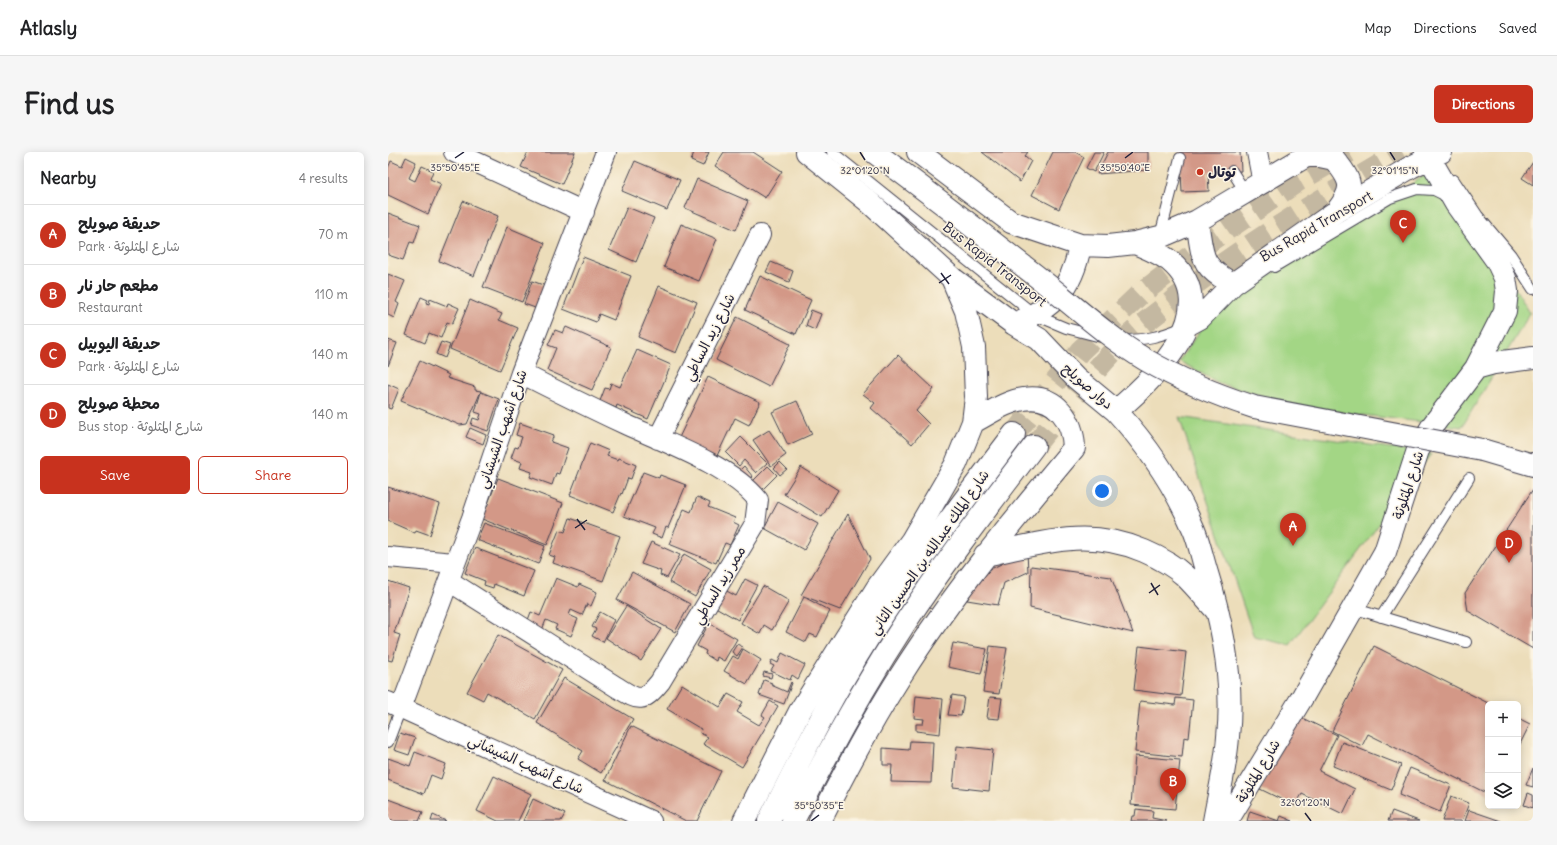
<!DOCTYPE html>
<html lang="en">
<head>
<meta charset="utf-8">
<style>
  body { margin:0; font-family:Delius,"Playpen Sans Arabic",sans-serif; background:#f6f6f6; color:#202124 }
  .controls { position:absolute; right:12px; bottom:12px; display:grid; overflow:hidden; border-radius:6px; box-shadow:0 2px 10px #0003 }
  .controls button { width:36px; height:36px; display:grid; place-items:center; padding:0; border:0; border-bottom:1px solid #e0e0e0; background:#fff; color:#202124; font:20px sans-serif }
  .you { position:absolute; left:714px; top:339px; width:14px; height:14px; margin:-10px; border:3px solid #fff; border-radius:50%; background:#1a73e8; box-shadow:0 0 0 6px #1a73e833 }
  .badge { display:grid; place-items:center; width:26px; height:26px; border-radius:50%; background:#c8321e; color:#fff; font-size:13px; font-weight:700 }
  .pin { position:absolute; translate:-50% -33px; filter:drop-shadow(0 1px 2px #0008) }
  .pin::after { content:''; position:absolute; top:21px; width:14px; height:12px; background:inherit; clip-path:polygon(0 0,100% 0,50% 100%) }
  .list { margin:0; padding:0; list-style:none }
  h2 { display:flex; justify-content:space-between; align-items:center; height:52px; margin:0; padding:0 16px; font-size:17px }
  h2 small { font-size:13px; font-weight:400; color:#757577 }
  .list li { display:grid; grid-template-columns:26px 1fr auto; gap:12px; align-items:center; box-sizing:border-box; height:60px; padding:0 16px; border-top:1px solid #e0e0e0 }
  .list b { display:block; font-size:15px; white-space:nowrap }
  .list p { margin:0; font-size:13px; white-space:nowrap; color:#757577 }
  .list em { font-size:13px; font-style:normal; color:#757577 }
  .actions { display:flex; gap:8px; padding:12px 16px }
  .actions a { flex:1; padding:9px 0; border:1px solid #c8321e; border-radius:6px; text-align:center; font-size:14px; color:#c8321e }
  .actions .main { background:#c8321e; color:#fff }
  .icon { flex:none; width:22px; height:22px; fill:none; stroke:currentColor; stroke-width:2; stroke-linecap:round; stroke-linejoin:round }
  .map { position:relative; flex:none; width:1145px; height:669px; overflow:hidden; border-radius:6px }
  header { display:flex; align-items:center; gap:24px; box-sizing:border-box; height:56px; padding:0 20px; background:#fff; border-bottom:1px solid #e0e0e0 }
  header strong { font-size:19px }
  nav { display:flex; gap:22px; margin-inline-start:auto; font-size:14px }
  .intro { display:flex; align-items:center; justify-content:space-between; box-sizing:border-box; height:96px; padding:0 24px }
  h1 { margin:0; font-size:28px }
  .button { padding:10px 18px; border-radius:6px; background:#c8321e; color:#fff; font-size:14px; font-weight:700 }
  main { display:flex; gap:24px; padding:0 24px }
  aside { flex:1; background:#fff; border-radius:6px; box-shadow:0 2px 10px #0003 }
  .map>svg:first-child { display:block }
  .green { fill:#a3d685; stroke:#627c60 }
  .building { fill:#d39887 }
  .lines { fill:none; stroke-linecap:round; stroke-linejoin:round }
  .highway-tunnel { stroke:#c4b8a1; stroke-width:22; stroke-dasharray:22 11; stroke-linecap:butt }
  .lane-casing { stroke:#403e4e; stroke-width:12 }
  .street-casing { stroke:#403e4e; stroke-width:22 }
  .primary-casing { stroke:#403e4e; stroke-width:24 }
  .highway-casing { stroke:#403e4e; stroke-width:24 }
  .lane { stroke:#fff; stroke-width:10 }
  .street { stroke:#fff; stroke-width:20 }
  .primary { stroke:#fff; stroke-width:22 }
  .highway { stroke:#fff; stroke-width:22 }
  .primary-bridge-casing { stroke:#403e4e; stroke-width:24; stroke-linecap:butt }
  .primary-bridge { stroke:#fff; stroke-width:22 }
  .ticks { fill:none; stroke:#22223b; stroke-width:1.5 }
  .poi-dot { fill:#c8321e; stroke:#fcf5e5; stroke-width:1.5 }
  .labels { text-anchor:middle; stroke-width:3; stroke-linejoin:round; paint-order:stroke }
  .poi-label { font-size:14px; font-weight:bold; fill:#22223b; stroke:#fcf5e5; text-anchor:start }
  .street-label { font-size:14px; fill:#22223b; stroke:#fcf5e5 }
  .ticks-label { font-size:10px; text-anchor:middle; fill:#22223b; stroke:#fcf5e5; stroke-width:3; stroke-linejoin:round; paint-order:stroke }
</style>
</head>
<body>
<header>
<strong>Atlasly</strong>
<nav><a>Map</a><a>Directions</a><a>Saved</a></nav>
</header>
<div class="intro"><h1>Find us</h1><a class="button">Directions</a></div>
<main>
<aside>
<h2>Nearby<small>4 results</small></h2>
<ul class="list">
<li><span class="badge">A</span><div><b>حديقة صويلح</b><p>Park · شارع المثلوثة</p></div><em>70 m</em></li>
<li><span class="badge">B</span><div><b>مطعم حار نار</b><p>Restaurant</p></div><em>110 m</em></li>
<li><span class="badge">C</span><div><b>حديقة اليوبيل</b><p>Park · شارع المثلوثة</p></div><em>140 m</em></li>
<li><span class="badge">D</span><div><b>محطة صويلح</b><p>Bus stop · شارع المثلوثة</p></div><em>140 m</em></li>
</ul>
<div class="actions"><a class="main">Save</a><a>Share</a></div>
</aside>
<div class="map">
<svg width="1145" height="669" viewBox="0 0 1145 669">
  <rect width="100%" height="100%" fill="#fcf5e5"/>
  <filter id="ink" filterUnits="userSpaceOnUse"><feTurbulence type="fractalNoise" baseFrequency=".025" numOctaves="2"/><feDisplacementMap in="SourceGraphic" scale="8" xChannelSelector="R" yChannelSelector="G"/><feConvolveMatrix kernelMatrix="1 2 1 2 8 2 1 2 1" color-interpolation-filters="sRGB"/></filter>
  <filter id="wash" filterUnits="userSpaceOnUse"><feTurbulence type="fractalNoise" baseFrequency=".012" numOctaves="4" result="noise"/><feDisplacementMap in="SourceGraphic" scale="16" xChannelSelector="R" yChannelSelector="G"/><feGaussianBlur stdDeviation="0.9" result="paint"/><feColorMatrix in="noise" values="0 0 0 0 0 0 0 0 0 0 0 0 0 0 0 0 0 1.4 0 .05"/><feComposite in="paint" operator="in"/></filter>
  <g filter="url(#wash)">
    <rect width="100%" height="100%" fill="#ecddba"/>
    <path class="green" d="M1058,23L1142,161L1074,275L917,256L833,232L791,209L826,158L1036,24Z
      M791,265L1043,302L902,493L866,485Z"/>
    <g id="blocks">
      <path class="building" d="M140,0H187L174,32L133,15Z
        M306,0H321L315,14L303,9Z
        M336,0H365L394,19L377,46L327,14Z
        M594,0H640L637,4L643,9L632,30Z
        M665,0H687L696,5L671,57L644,43Z
        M706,0H716L706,20L698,16Z
        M720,0H760V18L709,22Z
        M792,0H852L853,19L820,21L821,39L794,40Z
        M18,5L28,10L21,26L27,29L34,14L45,19L42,27L53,32L40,62L0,43V16L3,9L14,14Z
        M247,9L292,28L279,58L234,39Z
        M1145,10V33L1134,26Z
        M309,27L360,49L348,78L297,56Z
        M75,49L110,64L86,124L51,109Z
        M239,55L266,66L248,110L221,98Z
        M0,61L32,73L26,91L22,90L15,108L0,103Z
        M293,72L329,87L311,129L276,115Z
        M119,75L157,91L134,150L95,135Z
        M195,105L243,124L226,168L211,162L208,170L175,157Z
        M383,110L405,119L401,130L378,120Z
        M0,122L17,129L8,150L11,152L6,166L0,163Z
        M372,124L423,148L408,182L357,158Z
        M144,129L158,134L150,157L136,152Z
        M271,134L309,150L288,201L250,185Z
        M33,145L40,148L38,151L41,152L42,147L59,154L60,151L71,156L64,172L59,170L53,186L41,181L37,191L18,183Z
        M82,148L114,162L111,168L130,176L112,218L62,197Z
        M423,158L433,162L427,178L418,174Z
        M349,165L402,192L381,235L328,208Z
        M178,175L223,195L204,238L159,218L168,196L160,193L167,178L175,181Z
        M0,188L9,191L0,214Z
        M53,190L62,193L57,206L48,202Z
        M249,198L283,213L260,267L229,253L228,256L212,249L217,236L221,237L223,231L232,235Z
        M510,203L546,237L528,259L541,272L524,292L483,256L487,251L475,242Z
        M32,209L61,223L59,226L87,235V238L93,239L79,272L72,273L13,249Z
        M320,225L372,250L361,273L347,266L326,310L288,292Z
        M0,232L11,237L3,257L0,256Z
        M93,240L111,247L100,279L83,273L85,266L91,268L93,262L87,260Z
        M409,249L424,282L400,293L384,260Z
        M132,271L166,283L163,290L180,296L171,322L168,321L164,333L142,325L144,320L132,316L134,310L123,306L127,295L130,296L134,285L128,283Z
        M82,276L98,283L95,292L78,285Z
        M381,278L398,303L383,314L365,288Z
        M353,285L379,311L368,321L356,308L351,314L338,301Z
        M202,291L221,299L219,304L230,308L231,306L248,313L243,327L240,326L234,342L233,341L225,360L182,343Z
        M392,310L399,317L392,323L386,316Z
        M356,314L365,325L358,331L349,321Z
        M380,314L389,323L374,338L365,329Z
        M413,315L450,338L434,365L396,342Z
        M255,320L271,326L272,323L298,333L280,376L278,375L274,386L264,382L267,376L236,364Z
        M110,326L175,351L159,393L94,367Z
        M0,335L52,352L42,383L28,378L27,381L0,369Z
        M1145,337V497L1080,459L1077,441Z
        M309,345L322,351L320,355L347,366L345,370L351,373L342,393L337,391L328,411L281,392L296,357L303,360Z
        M390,350L430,372L416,398L376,376Z
        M460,362L482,407L452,458L413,443Z
        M182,366L232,384L215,429L165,411L167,405L161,403L171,378L177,380Z
        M96,371L157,394L150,412L89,388Z
        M263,390L292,403L279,426L272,423L273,419L253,412Z
        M87,396L146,419L136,444L106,432L105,436L96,433L97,429L77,421Z
        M639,399L640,420L616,431L610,453L579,448L597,420Z
        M296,402L323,417L307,445L281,430Z
        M643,414L723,425L745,481L642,456Z
        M244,420L302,452L287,480L229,448Z
        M168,426L190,435L191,432L209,440L203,454L199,452L194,463L183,458L181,463L190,467L183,484L167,477L169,473L158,468L152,483L137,476L143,460L152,464Z
        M357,427L369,433L350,468L324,453L333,436L348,444Z
        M0,429L21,436L6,481L12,483L4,509L0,508Z
        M375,434L401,449L384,478L376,473L372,482L353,471Z
        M416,445L442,459L429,485L422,482L418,490L398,480Z
        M238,454L273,477L253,509L218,486Z
        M212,460L226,468L215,490L204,484L208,477L204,475Z
        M321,471L349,487L336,509L329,505L328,509L317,502L318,499L309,494Z
        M110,483L174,518L147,567L99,540L95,548L79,540Z
        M565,491L599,497L593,522L560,515Z
        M349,492L355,495L349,504L344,500Z
        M602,494L619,496L611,542L595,540Z
        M751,494L798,500L793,544L746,538Z
        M986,494L1100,551V642L980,582L974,594L944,579Z
        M355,497L373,508L359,532L336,519L345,504L350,507Z
        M394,501L417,513L410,527L404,523L402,528L383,519L386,514L382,512L384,508L390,511Z
        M376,520L384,522L383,526L375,524Z
        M176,526L245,567L213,621L190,607L195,599L149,571Z
        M376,528L384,531L383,533L399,540L403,530L404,531L396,552L371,543Z
        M294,532L332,555L340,542L355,550L349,560L371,573L377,565L374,563L382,549L390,554L354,615L315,592L320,585L312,581L313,577L279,557Z
        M564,543L576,545L573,564L560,563Z
        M528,544L555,547L552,582L528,579V572H535L536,567L526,566Z
        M602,545L614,546L611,567L599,566Z
        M788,546L805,548L801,586L796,585L794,605L747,600L752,549L787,553Z
        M908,563L949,583L931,619L967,637L955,662L914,642L907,654L872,637Z
        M1130,566L1142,572L1130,596Z
        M243,574L333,619L309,669H298L217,628Z
        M12,581L27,586L21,603L6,598Z
        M522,589L545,590L543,631L503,630L504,613H495V596L521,598Z
        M954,590L1013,613L1003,638L945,614Z
        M569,594L605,598L601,639L565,635Z
        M27,600L58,612L53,627L43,623L36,642L0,628V606L22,614Z
        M747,604L792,608L787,657L743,653Z
        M1022,616L1063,633L1052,660L1011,643Z
        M1145,616V635L1138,633Z
        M106,624L143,642L130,669H110L89,659Z
        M1140,641L1145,643V656L1136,653Z
        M1063,644L1081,651L1074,669H1054Z
        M0,647L35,660L31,669H0Z
        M145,647L177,662L173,669H135Z
        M748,657L765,659L764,666L779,669H743L744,664H747Z
        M1081,658L1113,669H1077Z
        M862,659L891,669H859Z
        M1004,659L1031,669H1000Z
        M45,663L58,669H43Z
        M893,664L905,669H891Z"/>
    </g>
  </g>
  <g filter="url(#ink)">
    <use href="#blocks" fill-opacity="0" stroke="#403e4e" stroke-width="1"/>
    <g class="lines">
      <path class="highway-tunnel" d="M626,282L692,199L751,143L825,87L910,29L961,0
        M646,294C677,257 707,215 743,182C757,170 772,159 786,148C858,92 935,46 1014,0"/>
      <g class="lane-casing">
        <path id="lane" d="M444,0L647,163L678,176L717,186
          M844,19L858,41
          M1066,28L1090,64L1123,103L1145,137
          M772,84L792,6
          M886,115L1002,46L1029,37L1046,38L1060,45
          M733,188C757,188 772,185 795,175
          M964,456L1078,490
          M993,465L1081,326
          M0,590L13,556"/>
      </g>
      <g class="street-casing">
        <path id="street" d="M66,0L196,60
          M869,0L875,31
          M270,287L372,83
          M0,405L66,411
          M61,429L227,534C250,548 253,553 272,530L367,372L370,348C343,314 279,291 239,273C203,256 168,239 133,221
          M0,550L263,669
          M13,556L84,366L133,221L218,0"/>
      </g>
      <g class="primary-casing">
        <path id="primary" d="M419,0L480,49L564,126L626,172L651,187L688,226L728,259C765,228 839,157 782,109C772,101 759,96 747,91
          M530,0L623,70L692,93L720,94L747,91L772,85L809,69L925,0
          M916,5L927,3L946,7C964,29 967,36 949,59
          M809,69C815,104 811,114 845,132
          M626,172C665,156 685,136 692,93
          M799,173L812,166L845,132L949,59L1023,15L1053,0
          M1088,216L1106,211L1145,206
          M728,259C760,294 787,334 806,378C811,390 814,405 818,418C835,472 846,529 840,585C838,613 831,641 826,669
          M1094,298L1145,313
          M597,403C654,391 699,375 756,399C770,405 785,413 797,424C808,435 818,447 828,458
          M356,669L412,559L489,436L524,388L568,312L585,270L588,245L586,195L578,159L564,126
          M432,669C457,619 483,570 513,523C564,442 625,369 686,296C685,268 668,242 636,247C618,249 601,262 585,270
          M839,669L915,544L997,400L1030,298L1045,273L1088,216L1117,159L1119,139L1117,126L1109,109L1068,52L1038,0"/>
      </g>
      <g class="highway-casing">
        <path id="highway" d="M381,669C417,596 454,523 500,455C539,396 583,339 626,282
          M405,669C439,601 476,534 517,471C557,410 602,352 646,294"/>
      </g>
      <use href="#lane" class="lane"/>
      <use href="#street" class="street"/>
      <use href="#primary" class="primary"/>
      <use href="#highway" class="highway"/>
      <g class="primary-bridge-casing">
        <path id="primary-bridge" d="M486,0C541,40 594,82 647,123C684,152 718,184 758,208C792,228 829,243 866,255L1094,298"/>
      </g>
      <use href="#primary-bridge" class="primary-bridge"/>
    </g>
  </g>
  <path class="ticks" d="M472,0L477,8M1002,0L1007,8M67,6L76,0M737,6L745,0M553,121L561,132M551,131L563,123M189,367L197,378M187,376L199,368M763,431L770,443M761,441L772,433M917,661L923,669M423,669L431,663"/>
  <circle class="poi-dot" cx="812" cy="20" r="4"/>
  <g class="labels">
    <g class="poi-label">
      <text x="820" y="25">توتال</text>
    </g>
    <g class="street-label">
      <text transform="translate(928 74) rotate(-30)" y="5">Bus Rapid Transport</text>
      <text transform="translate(607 112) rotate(38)" y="5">Bus Rapid Transport</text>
      <text transform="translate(321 185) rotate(-63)" y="5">شارع زيد الساطي</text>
      <text transform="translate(700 234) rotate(41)" y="5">دوار صويلح</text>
      <text transform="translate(114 277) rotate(-71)" y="5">شارع أشهب الشيشاني</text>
      <text transform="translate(1020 333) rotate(-72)" y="5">شارع المثلوثة</text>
      <text transform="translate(541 400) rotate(-55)" y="5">شارع الملك عبدالله بن الحسين الثاني</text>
      <text transform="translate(331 433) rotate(-59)" y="5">ممر زيد الساطي</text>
      <text transform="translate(138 612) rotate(24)" y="5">شارع أشهب الشيشاني</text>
      <text transform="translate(870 619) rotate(-59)" y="5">شارع المثلوثة</text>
    </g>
  </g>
  <g class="ticks-label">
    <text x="67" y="19">35°50'45"E</text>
    <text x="737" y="19">35°50'40"E</text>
    <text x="477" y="22">32°01'20"N</text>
    <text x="1007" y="22">32°01'15"N</text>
    <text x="917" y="654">32°01'20"N</text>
    <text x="431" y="657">35°50'35"E</text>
  </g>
</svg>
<div class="controls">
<button>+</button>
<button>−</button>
<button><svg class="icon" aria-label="layers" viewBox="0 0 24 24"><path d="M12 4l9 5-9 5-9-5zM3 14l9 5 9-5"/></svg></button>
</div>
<div class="you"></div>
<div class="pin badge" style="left:905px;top:394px">A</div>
<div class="pin badge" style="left:785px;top:649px">B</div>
<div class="pin badge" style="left:1015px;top:91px">C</div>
<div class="pin badge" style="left:1121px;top:411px">D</div>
</div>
</main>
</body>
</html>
